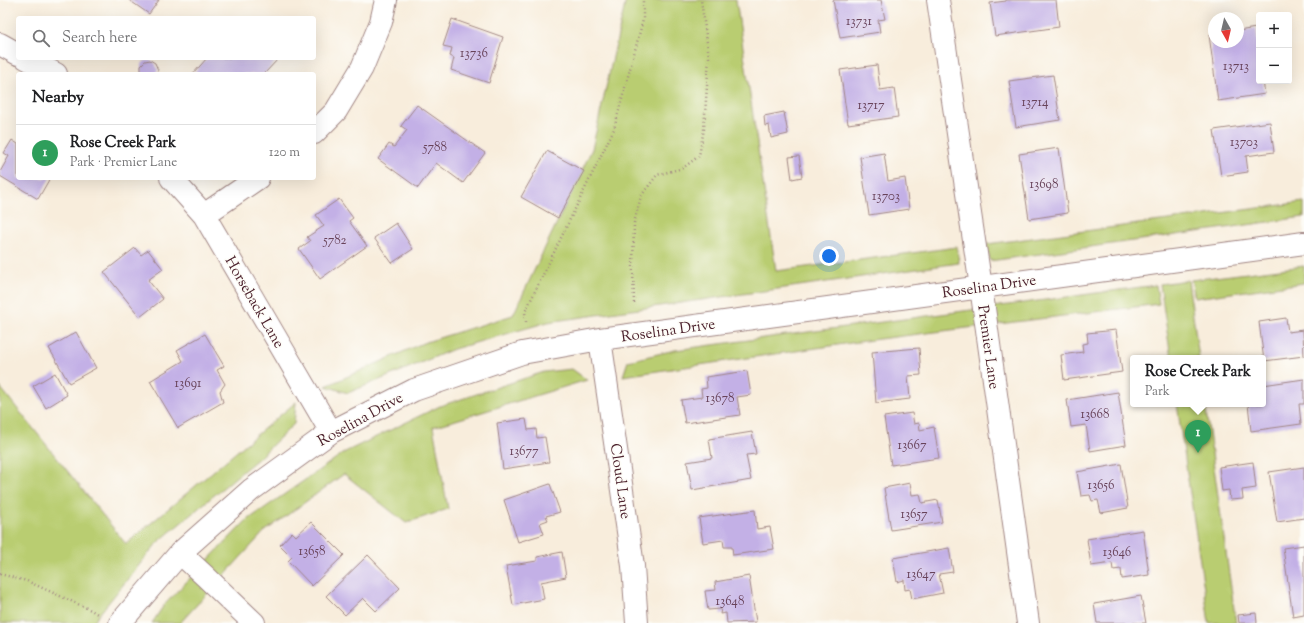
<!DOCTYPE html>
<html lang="en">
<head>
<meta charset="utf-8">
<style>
  body { margin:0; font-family:"Sorts Mill Goudy",serif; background:#f6f6f6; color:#202124 }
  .controls { position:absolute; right:12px; top:12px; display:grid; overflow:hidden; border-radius:4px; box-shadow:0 4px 16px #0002 }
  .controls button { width:36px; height:36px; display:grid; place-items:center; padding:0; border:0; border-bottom:1px solid #e0e0e0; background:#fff; color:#202124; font:20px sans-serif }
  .compass { position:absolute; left:1208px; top:12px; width:36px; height:36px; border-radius:50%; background:#fff; box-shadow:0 4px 16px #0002; rotate:172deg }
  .you { position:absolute; left:829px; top:256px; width:14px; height:14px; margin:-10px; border:3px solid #fff; border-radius:50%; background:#1a73e8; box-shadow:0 0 0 6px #1a73e833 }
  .badge { display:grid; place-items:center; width:26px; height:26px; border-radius:50%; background:#db2777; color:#fff; font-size:13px; font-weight:700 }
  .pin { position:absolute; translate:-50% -33px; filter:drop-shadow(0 1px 2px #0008) }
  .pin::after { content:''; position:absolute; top:21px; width:14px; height:12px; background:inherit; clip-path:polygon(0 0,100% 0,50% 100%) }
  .popup { position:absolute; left:1130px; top:355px; width:136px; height:52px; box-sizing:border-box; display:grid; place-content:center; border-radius:4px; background:#fff; filter:drop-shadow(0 1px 3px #0005); font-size:13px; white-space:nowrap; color:#757577 }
  .popup b { font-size:15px; color:#202124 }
  .popup::after { content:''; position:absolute; left:50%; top:100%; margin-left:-8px; border:8px solid transparent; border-top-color:#fff }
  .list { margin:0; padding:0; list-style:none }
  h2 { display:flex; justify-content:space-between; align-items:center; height:52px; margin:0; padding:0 16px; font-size:17px }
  h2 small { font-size:13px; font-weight:400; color:#757577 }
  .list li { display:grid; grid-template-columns:26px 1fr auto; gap:12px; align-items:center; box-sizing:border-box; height:56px; padding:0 16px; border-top:1px solid #e0e0e0 }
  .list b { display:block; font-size:15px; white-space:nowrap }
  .list p { margin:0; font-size:13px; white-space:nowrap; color:#757577 }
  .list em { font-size:13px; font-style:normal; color:#757577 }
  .icon { flex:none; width:22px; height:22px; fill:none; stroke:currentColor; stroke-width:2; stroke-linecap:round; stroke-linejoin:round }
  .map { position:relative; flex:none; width:1304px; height:623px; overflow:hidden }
  .search { position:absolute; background:#fff; box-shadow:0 4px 16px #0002; left:16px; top:16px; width:300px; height:44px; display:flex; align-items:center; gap:10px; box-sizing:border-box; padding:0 14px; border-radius:4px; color:#757577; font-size:15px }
  .panel { position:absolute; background:#fff; box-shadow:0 4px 16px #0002; left:16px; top:72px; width:300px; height:108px; border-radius:4px }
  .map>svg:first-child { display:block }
  .green { fill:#b9cd71; stroke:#82764e }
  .building { fill:#c3b0e6 }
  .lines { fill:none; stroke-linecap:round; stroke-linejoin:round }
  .minor-casing { stroke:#a18684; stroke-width:24 }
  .path { stroke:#a18684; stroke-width:2.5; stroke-dasharray:1 3; stroke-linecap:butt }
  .minor { stroke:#fff; stroke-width:22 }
  .labels { text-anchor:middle; stroke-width:3; stroke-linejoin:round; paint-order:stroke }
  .number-label { font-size:13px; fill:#68435a }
  .street-label { font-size:15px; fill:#4a1f2b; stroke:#fdfcf7 }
</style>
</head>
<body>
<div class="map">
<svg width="1304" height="623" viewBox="0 0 1304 623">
  <rect width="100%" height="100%" fill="#fdfcf7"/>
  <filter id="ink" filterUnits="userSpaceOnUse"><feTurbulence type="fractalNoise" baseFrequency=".025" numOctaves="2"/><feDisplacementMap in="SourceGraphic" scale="8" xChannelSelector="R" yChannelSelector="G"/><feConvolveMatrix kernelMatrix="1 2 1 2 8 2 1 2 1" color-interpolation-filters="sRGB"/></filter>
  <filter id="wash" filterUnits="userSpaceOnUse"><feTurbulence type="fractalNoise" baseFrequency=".012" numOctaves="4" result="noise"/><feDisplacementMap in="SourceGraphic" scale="16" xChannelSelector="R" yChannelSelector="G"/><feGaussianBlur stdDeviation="0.9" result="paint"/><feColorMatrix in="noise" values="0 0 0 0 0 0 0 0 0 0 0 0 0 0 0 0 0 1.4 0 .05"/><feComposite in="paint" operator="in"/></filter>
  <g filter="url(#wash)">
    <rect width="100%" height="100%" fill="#f8eddc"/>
    <path class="green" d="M626,0H736L776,271L957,247L959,263L548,322L454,349L348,393L326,386L423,343L513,315L592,149Z
      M1304,202V217L990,261L987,244Z
      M1304,266V283L1195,298L1191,280Z
      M1188,280L1199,358H1171L1160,284Z
      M1156,285L1159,304L879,339L623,376L628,361L675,350Z
      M572,369L587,380L433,427L448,509L406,523L344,474L264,532L180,623H152L164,605L246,521L345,452L440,406L544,372Z
      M0,387L126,544L296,402L294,424L260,457L158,542L92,623H0Z
      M1177,404H1205L1236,623H1209Z"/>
    <g id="blocks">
      <path class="building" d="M129,0H159L149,14Z
        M833,0H881L885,19L878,20L880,32L840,38Z
        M1006,0H1056L1059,27L995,36L990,3L1006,1Z
        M452,19L503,37L489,83L451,70L454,58L450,56L452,48L443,46Z
        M1256,28L1259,50V81H1263L1265,94L1218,101L1209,35L1214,34V42H1238V31Z
        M207,58H279L264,74H193Z
        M150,60L155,63L158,70L155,74H143L141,70V65L145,61Z
        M877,65L880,90L894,88L898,117L848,124L840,70Z
        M1053,75L1060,120L1016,127L1009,81Z
        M417,105L485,153L463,183L436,163L418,188L378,159L389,144L394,147L407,130L401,126Z
        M784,112L788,134L771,138L769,125L765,126L764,116Z
        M1270,122L1274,152L1246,156L1248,172L1221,176L1214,130Z
        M12,140L18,144V178H50L38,199L0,176V172L9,156L4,153Z
        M1059,148L1068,213L1029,219L1019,154Z
        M547,151L584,171L558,218L521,197Z
        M884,153L888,181L905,178L909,209L869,215L860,157Z
        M799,156L802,177L792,179L789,157Z
        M339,199L353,218L349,221L367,246L320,279L299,249L310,241L307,237L324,226L316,215Z
        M396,223L413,249L392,263L374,238Z
        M135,248L141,255L148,250L163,269L148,280L163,299L140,317L104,272Z
        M1286,318L1288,332L1303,330L1304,356L1264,361L1259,322Z
        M1116,330L1122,372L1064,380L1061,355L1083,352L1082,344L1088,343L1087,333Z
        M76,332L96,368L69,383L49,348Z
        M205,334L224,366L217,370L225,384L220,391L223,402L178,428L150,381L183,361L177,350Z
        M919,348L921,375L908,376L910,399L876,403L872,352Z
        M747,371L751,395L737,397L740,415L685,423L681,400L702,397L701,389L707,388L706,377Z
        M55,373L67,395L46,408L33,386Z
        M1304,379V404H1299L1301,424L1251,431L1248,404H1263V385Z
        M1118,392L1126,445L1090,451L1086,425L1071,427L1067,400Z
        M912,413L914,424L919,423L920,430L934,427L939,458L891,465L884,417Z
        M526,419L528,430L536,429L537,438L545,437L549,462L503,469L497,423Z
        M752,432L756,454L746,455L751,480L692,490L687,462L712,458L709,439Z
        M1253,462L1256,488L1242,490L1243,499L1230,500L1229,490L1222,491L1219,467Z
        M1121,464L1128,508L1101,513L1098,500L1092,501L1090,495L1081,496L1077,472Z
        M1304,467V518L1277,522L1269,472Z
        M910,483L912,495L920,494L922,503L938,500L942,522L891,530L884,488Z
        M550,484L560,512L546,516L548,520L540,523L544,534L518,542L504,500Z
        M755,510L757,529L770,527L774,549L733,555L732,547H724L723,540L703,543L699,518Z
        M311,522L344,555L312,586L288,561L292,557L280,545L292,532L296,536Z
        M1143,530L1149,575L1122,579L1121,569L1113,570L1112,563L1091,566L1087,539Z
        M1304,545V615L1293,617L1283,548Z
        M949,548L953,572L939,574L943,593L912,599L910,589L905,590L904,580L897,582L893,558Z
        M562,552L566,577L541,582L544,599L513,605L506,566L537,561V557Z
        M368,555L400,588L376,611L363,598L345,615L326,596Z
        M749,576L756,622L727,623L726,613L720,614L721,609L708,610L705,591L716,590L715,582Z
        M1141,596L1146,623H1097L1094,604Z
        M1256,613L1257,623H1239L1238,615Z"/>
    </g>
  </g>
  <g filter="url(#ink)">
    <use href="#blocks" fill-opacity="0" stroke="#a18684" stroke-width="1"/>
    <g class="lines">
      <g class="minor-casing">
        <path id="minor" d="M938,0L981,287L1028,623
          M0,44L18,54
          M26,58L56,74
          M314,133L336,111L362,68L381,22L386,0
          M171,178L204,215L331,432
          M204,215L258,178
          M600,339L633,566L637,623
          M180,553L206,577L254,623
          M120,623L180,553L251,490L331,432L414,390L522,353L600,339L1304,243"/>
      </g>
      <path class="path" d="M634,303L633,269L634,223L641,196L657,175L683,168L699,156L704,129L709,57L701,0
        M526,322L525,312L614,129L643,20V0
        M0,574L27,581L91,610L99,615"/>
      <use href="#minor" class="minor"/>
    </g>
  </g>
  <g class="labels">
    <g class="number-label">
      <text x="859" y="25">13731</text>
      <text x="474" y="57">13736</text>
      <text x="1236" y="70">13713</text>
      <text x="1035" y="106">13714</text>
      <text x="871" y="109">13717</text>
      <text x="1244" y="146">13703</text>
      <text x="435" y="151">5788</text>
      <text x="1044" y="188">13698</text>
      <text x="886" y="200">13703</text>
      <text x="335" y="244">5782</text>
      <text x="188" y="387">13691</text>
      <text x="720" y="402">13678</text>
      <text x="1095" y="418">13668</text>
      <text x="912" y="449">13667</text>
      <text x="524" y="455">13677</text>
      <text x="1101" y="489">13656</text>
      <text x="914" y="518">13657</text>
      <text x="312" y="555">13658</text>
      <text x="1117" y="556">13646</text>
      <text x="921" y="578">13647</text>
      <text x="730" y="605">13648</text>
    </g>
    <g class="street-label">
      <text transform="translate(989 286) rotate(-8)" y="5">Roselina Drive</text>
      <text transform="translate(255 302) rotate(60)" y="5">Horseback Lane</text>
      <text transform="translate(668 330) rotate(-8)" y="5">Roselina Drive</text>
      <text transform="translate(989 347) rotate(82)" y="5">Premier Lane</text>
      <text transform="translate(360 419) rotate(-29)" y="5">Roselina Drive</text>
      <text transform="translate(621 481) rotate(82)" y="5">Cloud Lane</text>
    </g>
  </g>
</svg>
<div class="controls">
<button>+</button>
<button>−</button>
</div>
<svg class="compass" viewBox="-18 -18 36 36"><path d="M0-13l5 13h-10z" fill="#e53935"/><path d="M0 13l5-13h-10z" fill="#757577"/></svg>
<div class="you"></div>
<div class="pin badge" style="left:1198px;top:453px;background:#2e9e5b">1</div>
<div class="popup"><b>Rose Creek Park</b>Park</div>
<div class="search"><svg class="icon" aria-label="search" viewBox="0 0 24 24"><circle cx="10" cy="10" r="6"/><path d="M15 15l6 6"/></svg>Search here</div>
<section class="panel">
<h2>Nearby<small></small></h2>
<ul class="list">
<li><span class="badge" style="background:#2e9e5b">1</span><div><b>Rose Creek Park</b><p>Park · Premier Lane</p></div><em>120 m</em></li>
</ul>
</section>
</div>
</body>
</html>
